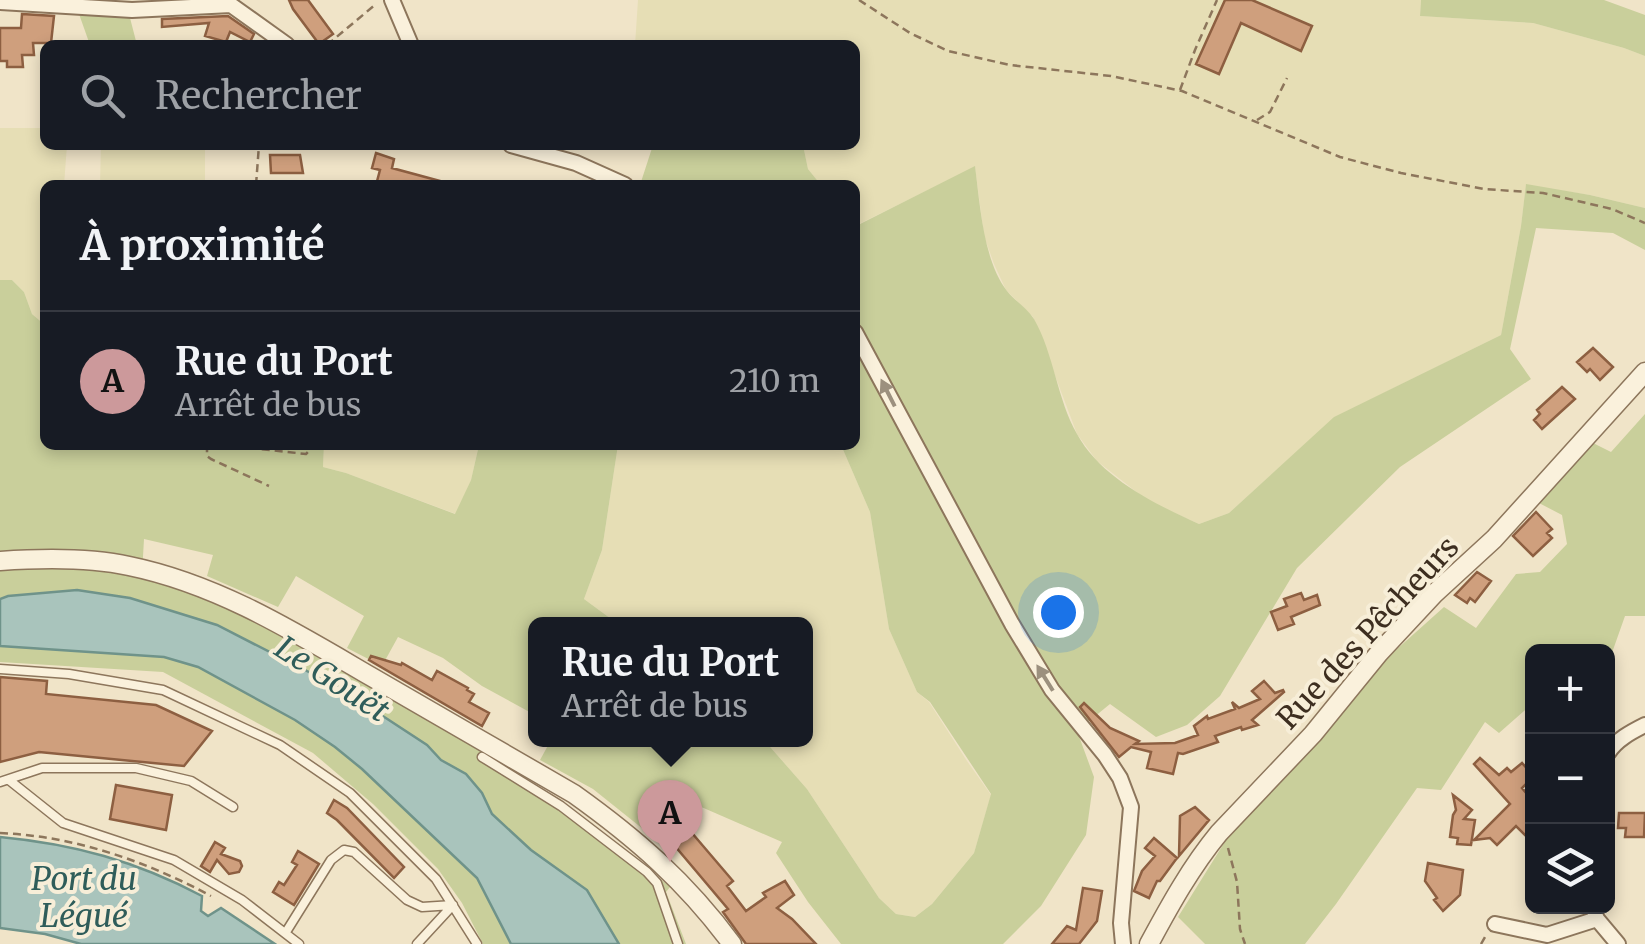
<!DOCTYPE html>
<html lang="fr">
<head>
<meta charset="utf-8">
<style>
  body { margin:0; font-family:Merriweather,serif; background:#242831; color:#f1f3f6 }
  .controls { position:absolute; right:30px; bottom:30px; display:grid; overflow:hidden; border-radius:15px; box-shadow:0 5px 15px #0003 }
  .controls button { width:90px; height:90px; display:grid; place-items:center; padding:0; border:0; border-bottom:2px solid #363941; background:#171b24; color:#f1f3f6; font:50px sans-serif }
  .you { position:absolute; left:1058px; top:612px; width:35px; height:35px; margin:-25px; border:8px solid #fff; border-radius:50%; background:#1a73e8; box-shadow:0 0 0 15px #1a73e833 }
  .badge { display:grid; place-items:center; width:65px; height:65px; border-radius:50%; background:#cc999b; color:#111; font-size:32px; font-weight:700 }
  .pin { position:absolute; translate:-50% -82px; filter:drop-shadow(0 2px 5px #0008) }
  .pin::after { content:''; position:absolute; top:52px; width:35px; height:30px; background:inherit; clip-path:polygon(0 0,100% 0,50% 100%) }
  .popup { position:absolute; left:528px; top:617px; width:285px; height:130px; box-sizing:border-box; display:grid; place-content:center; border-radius:15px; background:#171b24; filter:drop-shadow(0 2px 8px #0005); font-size:32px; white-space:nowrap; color:#9ea1a6 }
  .popup b { font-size:38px; color:#f1f3f6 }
  .popup::after { content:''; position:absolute; left:50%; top:100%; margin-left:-20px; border:20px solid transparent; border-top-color:#171b24 }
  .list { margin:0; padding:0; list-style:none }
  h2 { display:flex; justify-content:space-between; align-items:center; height:130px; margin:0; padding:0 40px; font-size:42px }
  h2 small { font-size:32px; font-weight:400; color:#9ea1a6 }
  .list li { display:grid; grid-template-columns:65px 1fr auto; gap:30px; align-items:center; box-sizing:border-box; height:140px; padding:0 40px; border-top:2px solid #363941 }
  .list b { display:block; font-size:38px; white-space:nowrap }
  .list p { margin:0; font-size:32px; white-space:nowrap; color:#9ea1a6 }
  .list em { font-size:32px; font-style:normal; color:#9ea1a6 }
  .icon { flex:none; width:55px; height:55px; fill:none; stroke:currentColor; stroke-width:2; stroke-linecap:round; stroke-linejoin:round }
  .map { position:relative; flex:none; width:1645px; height:944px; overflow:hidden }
  .search { position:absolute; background:#171b24; box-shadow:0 5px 15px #0003; left:40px; top:40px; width:820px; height:110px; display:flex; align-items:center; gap:25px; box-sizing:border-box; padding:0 35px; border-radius:15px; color:#9ea1a6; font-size:38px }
  .panel { position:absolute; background:#171b24; box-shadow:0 5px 15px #0003; left:40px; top:180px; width:820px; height:270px; border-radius:15px }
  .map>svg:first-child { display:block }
  .farmland { fill:#e6deb5 }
  .green { fill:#c9cf9b }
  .water { fill:#a9c4bc; stroke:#6f938a; stroke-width:2.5 }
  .building { fill:#cf9f7d; stroke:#8d5f41; stroke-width:2.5 }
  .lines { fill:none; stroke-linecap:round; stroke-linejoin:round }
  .service-casing { stroke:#8d765c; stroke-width:11 }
  .minor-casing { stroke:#8d765c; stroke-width:18 }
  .tertiary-casing { stroke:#8d765c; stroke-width:21 }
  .path { stroke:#8d765c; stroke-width:2.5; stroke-dasharray:8 5; stroke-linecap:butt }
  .service { stroke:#faf1dc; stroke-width:8 }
  .minor { stroke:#faf1dc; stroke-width:14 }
  .tertiary { stroke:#faf1dc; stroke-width:18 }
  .oneway { fill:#9c907e }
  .labels { text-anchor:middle; stroke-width:8; stroke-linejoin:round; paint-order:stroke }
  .street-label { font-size:30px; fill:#3d2e20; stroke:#f7eed8 }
  .water-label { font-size:32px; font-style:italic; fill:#2f5d5a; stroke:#f7eed8 }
</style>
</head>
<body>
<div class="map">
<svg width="1645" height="944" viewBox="0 0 1645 944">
  <rect width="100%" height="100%" fill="#f0e4c8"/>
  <path class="farmland" d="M638,0H1421L1420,16L1533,23L1624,48L1645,56V208L1590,195L1526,185L1521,226L1501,335L1335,417L1229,513L1199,524L1148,501L1097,461L1077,434L1033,317L1006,290L994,264L984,236L975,167L859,224L855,220V185H821L808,169L803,145H855V45H635Z
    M0,128H45V145H67L64,185H45V325L32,314L24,292L12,280H0Z
    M101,145H205V185H100Z
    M324,445H479L471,480L456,514L346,473L323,467Z
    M618,445H841L870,512L889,629L917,692L929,702L967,761L991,795L974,853L932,904L915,917L896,914L879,898L807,789L764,740H805V624H618L584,599L602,550Z"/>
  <path class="green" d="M1421,0H1604L1645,15V56L1624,48L1533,23L1420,16Z
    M79,14H129L137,45H90Z
    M653,145H803L808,169L821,185H640Z
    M975,166C980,204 983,260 1007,291C1015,301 1027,308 1034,319C1054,354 1057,399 1077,434C1101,478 1155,504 1199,524L1229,513L1334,417L1501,335L1521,226L1526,184L1590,195L1645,208V250L1613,233L1536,228L1510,349L1531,379L1400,467L1297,568L1220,696L1187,725L1156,737L1110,704L1077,731L1094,777L1086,835L1041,906L1003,944H841L808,902L776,853L782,842L699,806L653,837L593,789L540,760L551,740H764L807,789L879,898L896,914L915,917L932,904L974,853L991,794L930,702L917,692L889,629L870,512L841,445H855V220L860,224Z
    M0,280H12L24,292L32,314L45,325V445H324L323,467L346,473L455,514L471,480L479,445H618L602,550L584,599L618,624H535V715L482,686L443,658L398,637L382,666L347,648L364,616L296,576L278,607L207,576L213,555L144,539L142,574C203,589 259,623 314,653C439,721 563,793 670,887L666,892L686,944H619L587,890L531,850L492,814L482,793L466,774L441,760L427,745L340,688L217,625L130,598L77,590L8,596L0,599Z
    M1645,414V616H1625L1608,664V652H1532V704L1499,733L1485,722L1441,790L1417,788L1336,904L1305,944H1205L1178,917L1231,832L1308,753L1387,658L1444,607L1476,628L1516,574L1540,572L1567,544L1562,515L1539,503L1593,443L1611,452Z
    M0,646L163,657L198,667L295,720L335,747L362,769L477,878L511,944H483L462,903L438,869L373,804L313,753L163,672L0,662Z"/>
  <path class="water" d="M77,590L130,598L217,625L340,688L427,745L441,760L466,774L482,793L492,814L531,850L587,890L619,944H511L477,878L362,769L335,747L295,720L198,667L164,657L0,646V599L8,596Z
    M0,837C74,844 136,861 202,896L201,911L208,916L221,908L275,944H81L45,934L0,928Z"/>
  <path class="building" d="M289,0H308L333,34L319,44L293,9Z
    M1225,0H1252L1312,26L1301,51L1241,23L1219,74L1196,64Z
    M22,14L54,16L51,43H33L34,55H22L23,67H7V61H0V28H21Z
    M228,16L254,34L250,42L230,32L226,42L205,36L209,23L162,27V19Z
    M376,153L394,159L392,168L440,181V185H376L380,170L372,168Z
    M270,155H300L303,173H271Z
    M1593,348L1613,367L1600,380L1590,369L1587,372L1577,362Z
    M1562,387L1575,399L1542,429L1534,420L1540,414L1537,410Z
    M1536,512L1552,529L1547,533L1552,538L1533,556L1513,536Z
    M1477,572L1491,581L1475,602L1470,598L1467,603L1455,595Z
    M1301,593L1304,600L1317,595L1320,605L1291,617L1294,624L1278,630L1271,612L1287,606L1284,599Z
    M371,656L401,665L402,663L432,680L437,671L468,688L467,690L474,694L469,702L489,713L482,726L369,660Z
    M0,677L47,681L46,694L156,705L212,731L184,766L39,752L0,762Z
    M1264,681L1275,693L1283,690L1284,692L1252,720L1258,725L1242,730L1241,727L1215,736L1218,742L1183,754L1178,753L1173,774L1147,768L1151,752L1131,747L1119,757L1080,707L1084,703L1110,728L1139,741L1135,744L1175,743L1198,735L1194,726L1207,716L1208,719L1235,709L1232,702L1239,708L1260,699L1252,691Z
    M1480,758L1499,775L1507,768L1511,772L1522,763L1532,774V778L1522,788L1532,800V842L1516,826L1497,845L1490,838L1474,840L1510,804L1474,764Z
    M116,785L172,795L166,830L110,819Z
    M1453,795L1472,810L1464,819L1475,820L1471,845L1457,844L1458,838L1450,837L1453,815L1456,810Z
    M334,800L347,808L404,867L394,878L337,820L327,813Z
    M1195,807L1209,820L1179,856L1180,816Z
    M1619,813H1645L1644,837H1625L1626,828H1618Z
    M686,826L733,881L727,886L746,911L766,897L763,893L785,881L794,895L777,908L792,919L816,944H746L723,912L728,909L669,839Z
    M1154,838L1177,858L1160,881H1157L1149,898L1134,891L1142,871L1155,856L1145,848Z
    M215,842L225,848L221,854L240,861L242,866L239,872L229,874L217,860L210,872L201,866Z
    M298,851L319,864L294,905L273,892L279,882L284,885L297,865L292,862Z
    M1428,863L1463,870L1460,895L1443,911L1434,900L1437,898L1425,881Z
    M1083,888L1102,891L1097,921L1079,944H1052L1067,926L1076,930Z"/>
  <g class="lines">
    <g class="service-casing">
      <path id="service" d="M0,669L69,674L163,690L280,745L350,793L436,879L477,944
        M482,757L561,806L647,872L657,883L678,944
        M9,780L63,823L174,860L242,900L299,944
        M0,782L42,768H136L191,781L233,807
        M286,932L331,860L344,850L354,852L407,900L422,907L453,905
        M417,944L453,905"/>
    </g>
    <g class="minor-casing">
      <path id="minor" d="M392,0L411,45
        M0,2L132,10L231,5
        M231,5L287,45
        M511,145L576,163L625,185
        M855,332L1012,624L1052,690L1105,755L1120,778L1131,807L1121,923L1123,944
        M1608,753C1616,740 1631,732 1645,725
        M1592,906L1597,919L1618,944
        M1495,924L1547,935L1597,919"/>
    </g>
    <g class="tertiary-casing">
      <path id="tertiary" d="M0,561C42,558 88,557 129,566C217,584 293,631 370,676C438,715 506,755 574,794C637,839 686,882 732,944
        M1149,944C1170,905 1191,867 1219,833L1313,734L1379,653L1434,594L1494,539L1645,372"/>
    </g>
    <path class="path" d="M859,0L910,33L948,51L1010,65L1111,76L1182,91L1340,157L1401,173L1484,189L1543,193L1612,209L1645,223
      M327,45L376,4
      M1180,90L1195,50L1217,0
      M1257,120L1270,112L1287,78
      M256,185L259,145
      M210,445L207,450V456L211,459L269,486
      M223,445L306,454L311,449L310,445
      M0,833C74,836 146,861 211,896
      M1228,848L1237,882L1240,929L1245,944
      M1481,944L1485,937"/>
    <use href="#service" class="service"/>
    <use href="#minor" class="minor"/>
    <use href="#tertiary" class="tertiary"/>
  </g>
  <defs><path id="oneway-solid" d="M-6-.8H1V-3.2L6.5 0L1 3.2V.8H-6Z" transform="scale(2.5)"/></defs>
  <g class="oneway">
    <use href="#oneway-solid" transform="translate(888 393) rotate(-117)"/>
    <use href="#oneway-solid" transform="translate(1045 678) rotate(-122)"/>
  </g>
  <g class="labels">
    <g class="street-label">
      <text transform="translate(1368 633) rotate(-47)" y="10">Rue des Pêcheurs</text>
    </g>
    <g class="water-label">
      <text transform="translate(332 679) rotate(33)" y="11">Le Gouët</text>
      <text x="84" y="890">Port du<tspan x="84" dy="37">Légué</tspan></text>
    </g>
  </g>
</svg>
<div class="controls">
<button>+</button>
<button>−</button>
<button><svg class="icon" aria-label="layers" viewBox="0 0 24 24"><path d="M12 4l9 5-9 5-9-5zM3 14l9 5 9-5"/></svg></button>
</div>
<div class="you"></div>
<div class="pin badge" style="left:670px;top:862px">A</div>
<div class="popup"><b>Rue du Port</b>Arrêt de bus</div>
<div class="search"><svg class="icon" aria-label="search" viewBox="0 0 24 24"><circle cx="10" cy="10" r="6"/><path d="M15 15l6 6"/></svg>Rechercher</div>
<section class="panel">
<h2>À proximité<small></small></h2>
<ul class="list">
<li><span class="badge">A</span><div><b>Rue du Port</b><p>Arrêt de bus</p></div><em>210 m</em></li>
</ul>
</section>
</div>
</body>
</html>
